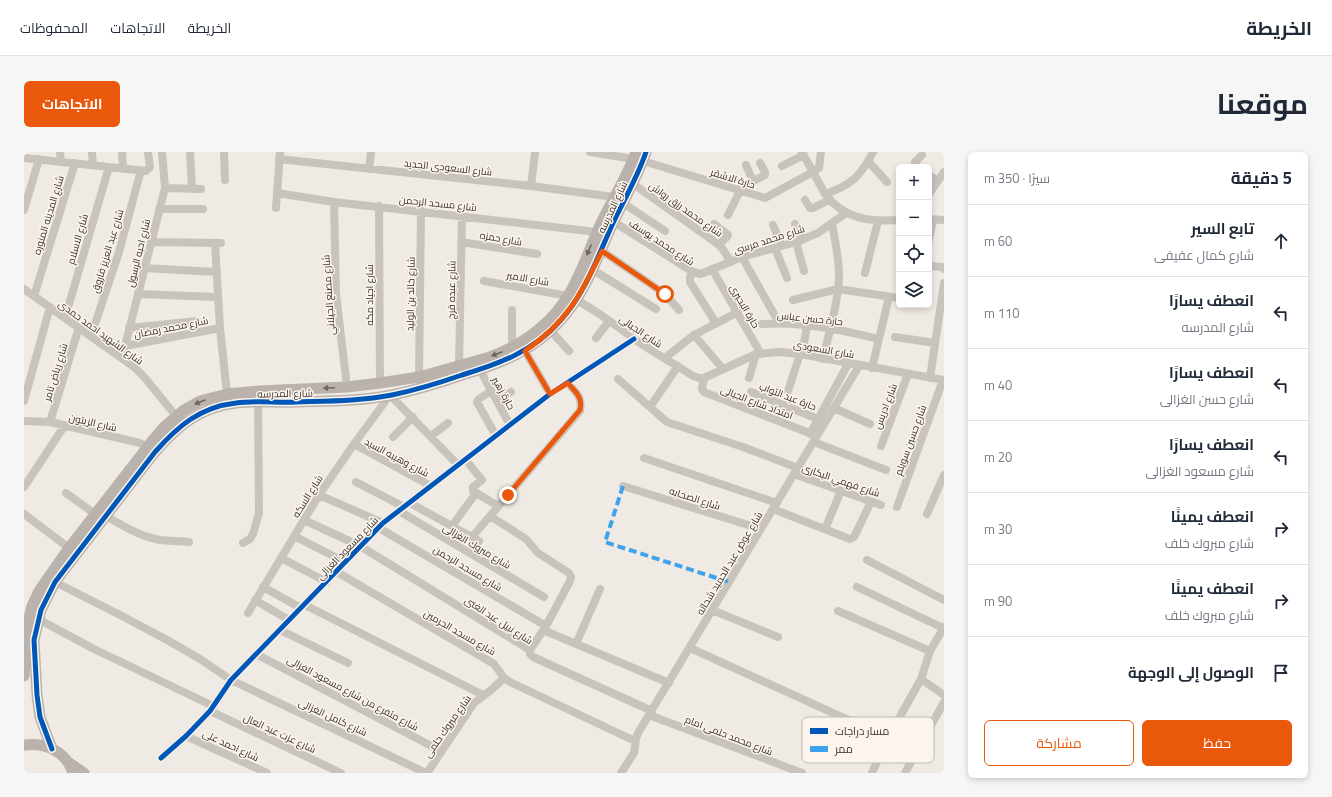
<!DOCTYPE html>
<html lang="ar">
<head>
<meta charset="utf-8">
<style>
  body { margin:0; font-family:"Titillium Web",Cairo,sans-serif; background:#f6f6f7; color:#1f2937; direction:rtl }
  .controls { position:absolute; right:12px; top:12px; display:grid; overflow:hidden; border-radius:6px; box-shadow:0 2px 6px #0003 }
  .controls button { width:36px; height:36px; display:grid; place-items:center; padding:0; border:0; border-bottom:1px solid #e0e1e3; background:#fff; color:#1f2937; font:20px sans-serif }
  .stop { position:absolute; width:12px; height:12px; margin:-9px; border:3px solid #ea580c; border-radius:50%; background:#fff }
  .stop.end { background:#ea580c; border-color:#fff; box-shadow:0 1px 4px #0008 }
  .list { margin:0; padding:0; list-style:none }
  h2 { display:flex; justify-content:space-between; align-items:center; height:52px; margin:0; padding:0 16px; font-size:17px }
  h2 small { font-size:13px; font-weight:400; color:#747a83 }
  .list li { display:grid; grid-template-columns:26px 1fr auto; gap:12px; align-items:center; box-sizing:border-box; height:72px; padding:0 16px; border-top:1px solid #e0e1e3 }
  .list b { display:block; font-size:15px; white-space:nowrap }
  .list p { margin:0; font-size:13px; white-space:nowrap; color:#747a83 }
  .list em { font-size:13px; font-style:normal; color:#747a83 }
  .actions { display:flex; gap:8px; padding:12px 16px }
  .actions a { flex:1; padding:9px 0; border:1px solid #ea580c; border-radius:6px; text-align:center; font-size:14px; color:#ea580c }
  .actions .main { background:#ea580c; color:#fff }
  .icon { flex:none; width:22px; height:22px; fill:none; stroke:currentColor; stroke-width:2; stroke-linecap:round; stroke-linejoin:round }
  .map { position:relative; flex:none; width:920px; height:621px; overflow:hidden; direction:ltr; border-radius:6px }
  header { display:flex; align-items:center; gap:24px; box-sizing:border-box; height:56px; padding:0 20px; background:#fff; border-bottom:1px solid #e0e1e3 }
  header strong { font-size:19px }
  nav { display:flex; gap:22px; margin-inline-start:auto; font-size:14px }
  .intro { display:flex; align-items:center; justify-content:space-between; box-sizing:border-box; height:96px; padding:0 24px }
  h1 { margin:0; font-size:28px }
  .button { padding:10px 18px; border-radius:6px; background:#ea580c; color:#fff; font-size:14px; font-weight:700 }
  main { display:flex; gap:24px; padding:0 24px }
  aside { flex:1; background:#fff; border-radius:6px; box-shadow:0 2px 6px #0003 }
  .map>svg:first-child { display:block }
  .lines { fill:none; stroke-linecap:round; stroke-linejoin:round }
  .street { stroke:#c9c3bd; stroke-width:8 }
  .secondary { stroke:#bab3ad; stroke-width:11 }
  .quiet { stroke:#3fa3eb; stroke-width:4; stroke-dasharray:8 4; stroke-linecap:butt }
  .cycleway-casing { stroke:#fbf5ed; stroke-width:8 }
  .cycleway { stroke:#0057b8; stroke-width:5 }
  .oneway { fill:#6d645e }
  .route { stroke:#ea580c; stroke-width:5 }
  .labels { text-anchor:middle; stroke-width:3; stroke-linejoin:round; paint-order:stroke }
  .street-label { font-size:10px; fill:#3a302a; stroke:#fbf5ed }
  .key { fill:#fbf5ed; stroke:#c1bab2; stroke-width:1 }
  .key-label { font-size:11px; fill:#3a302a }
</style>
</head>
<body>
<header>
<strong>الخريطة</strong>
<nav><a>الخريطة</a><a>الاتجاهات</a><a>المحفوظات</a></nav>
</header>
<div class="intro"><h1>موقعنا</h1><a class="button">الاتجاهات</a></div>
<main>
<aside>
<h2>5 دقيقة<small>سيرًا · 350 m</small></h2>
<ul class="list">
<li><svg class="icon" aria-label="ahead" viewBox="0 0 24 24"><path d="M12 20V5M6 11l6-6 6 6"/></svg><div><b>تابع السير</b><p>شارع كمال عفيفى</p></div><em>60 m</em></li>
<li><svg class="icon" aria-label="left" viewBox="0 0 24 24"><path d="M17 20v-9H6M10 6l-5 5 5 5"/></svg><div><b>انعطف يسارًا</b><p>شارع المدرسه</p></div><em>110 m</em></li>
<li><svg class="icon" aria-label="left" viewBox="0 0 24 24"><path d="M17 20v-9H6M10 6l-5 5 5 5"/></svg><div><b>انعطف يسارًا</b><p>شارع حسن الغزالى</p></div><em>40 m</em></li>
<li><svg class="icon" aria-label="left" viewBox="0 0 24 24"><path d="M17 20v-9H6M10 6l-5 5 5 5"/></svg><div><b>انعطف يسارًا</b><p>شارع مسعود الغزالى</p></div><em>20 m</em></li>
<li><svg class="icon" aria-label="right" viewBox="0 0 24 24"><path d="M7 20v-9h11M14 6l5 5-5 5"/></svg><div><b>انعطف يمينًا</b><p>شارع مبروك خلف</p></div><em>30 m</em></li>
<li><svg class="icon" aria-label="right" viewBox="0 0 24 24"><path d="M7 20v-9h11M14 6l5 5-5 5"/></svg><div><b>انعطف يمينًا</b><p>شارع مبروك خلف</p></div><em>90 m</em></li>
<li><svg class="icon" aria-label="arrive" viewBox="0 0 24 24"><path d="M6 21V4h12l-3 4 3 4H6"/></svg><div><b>الوصول إلى الوجهة</b></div></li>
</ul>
<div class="actions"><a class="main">حفظ</a><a>مشاركة</a></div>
</aside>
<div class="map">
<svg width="920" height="621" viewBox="0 0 920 621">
  <rect width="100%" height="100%" fill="#f0eae4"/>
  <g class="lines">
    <path class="street" d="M36,0L37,10
      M68,0L69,13
      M98,0L99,17
      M166,0L168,37
      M200,0L201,28
      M566,0L610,7
      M778,0L801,42C820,67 845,70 875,68
      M0,6L122,19L126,15L124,0
      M255,7L507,34L590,45L641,79
      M619,9L741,46L789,20
      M844,9L863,30
      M722,13L729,29
      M758,14L780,3
      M893,15L891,12V10L898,3
      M345,17L347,0
      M788,19L795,16L797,0
      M905,23L914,29
      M605,29L691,90L698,96L707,110
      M507,34L511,0
      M141,36L177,37
      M713,38L741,23V20L736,11
      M253,41L310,50L573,80
      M801,42C826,34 837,24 849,0
      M905,42L920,20
      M781,48L786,56H789L805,48
      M310,50L312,142L323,235
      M355,54L356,231
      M252,56L256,0
      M135,57H179
      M0,58L15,7
      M704,63L716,39
      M905,67L920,68
      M590,70L669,120L677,122L718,105L772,90L794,81L822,61
      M690,72L704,83L703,85L695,92
      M771,72L778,88
      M749,73L758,94
      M905,88L909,68
      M127,90L197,91
      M437,90L513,102
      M772,90L780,119
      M191,91L196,176L203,242
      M751,96L763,126
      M578,99L641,142L655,158
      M718,105L755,171
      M905,114L918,115L920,117
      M120,116L193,120
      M688,117L737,202
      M569,118L632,157
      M669,120L666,125V130L692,171
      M841,121L854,69
      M460,129L544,144C568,155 588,171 609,186C628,200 649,211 669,224L675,226H680L732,202L756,200L776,202L920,228
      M0,137L110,215L121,226L152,264
      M114,142L194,145
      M10,144L51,11
      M769,148L814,137L875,146
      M41,166L85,15
      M738,172C778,169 817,178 855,187
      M105,176L173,169
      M527,179L545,199
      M670,183L699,217
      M67,184L95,100L117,18
      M871,185L911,191
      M572,186L585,169
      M101,194L196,176
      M488,196V158
      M501,199L526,242
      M778,203L783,173
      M98,206L141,36L138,0
      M641,206L670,183L714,160
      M799,207C805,181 816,144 815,118C814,102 811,87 808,72
      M435,214L438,64
      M848,216L865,145
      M456,218L486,273
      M395,225L397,59
      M680,226L678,237L680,240L793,284
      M725,226L732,202
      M906,226L920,131
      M594,227L643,270L719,295L774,316
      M467,239L455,247L453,250L472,284
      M764,239L776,202
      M727,240L794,267
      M0,249L26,155
      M473,249L487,240
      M626,255L654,214
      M810,256L846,272
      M0,269L26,270L116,291L127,297
      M26,270L55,175
      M786,282L824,212
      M407,284L424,271
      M369,285L389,265
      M790,290L862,318
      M330,292L407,334
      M857,294L884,222
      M620,306L753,351
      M441,307L458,328L449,335V339L474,354
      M770,322L857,353
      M332,330L380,355
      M599,334L737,377
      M0,335L41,273
      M42,341L71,362
      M295,343L359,371
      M386,351L455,389
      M873,355L919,228
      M749,357L826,387L830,385L847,350
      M375,359L520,445
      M0,362L45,396
      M903,362L920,323
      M82,364C99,374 117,385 136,388C146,389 156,389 165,390
      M466,364L502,387L514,401L545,421L547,425L546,429L522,474L506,498
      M280,368L336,394L506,498V502L509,505L628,559
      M428,374L452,341
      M355,376L522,474
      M801,377L817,339
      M270,384L321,410
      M448,385L556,259C559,245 552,241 544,231
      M219,391L226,387L229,382L235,361L234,246
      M257,406L303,430
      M843,408L920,448
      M313,420L470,512L480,526L486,530L611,589
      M31,430L96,463L145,489L176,507L207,528L402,621
      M239,435L277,456
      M833,435L919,476
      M231,448L265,468
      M281,453L459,543
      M688,458L754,485
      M814,459L906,499
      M224,461L295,343L330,292L366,243L434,313
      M14,467L70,497L189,554
      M256,478L324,511
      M519,478L645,531
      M552,492L576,437
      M666,496L864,586
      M232,502L417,599
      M897,527L920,543
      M186,559L317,621
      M625,563L778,621
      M162,584L243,621
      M137,606L162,584L186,559L207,528L359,371L526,242L610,187
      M403,621L450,551L467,538L480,526
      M597,621L610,601L612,587L614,581L835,214
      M848,621L864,586L897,527L906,499L920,475
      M881,621L920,550"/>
    <path class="secondary" d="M0,524L2,487L4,470L8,454L15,439L45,396L129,288L140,275L160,258L176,249L203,242L235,239L323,235L356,231L395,225L466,205C498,193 526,173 544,144C558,121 566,95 577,71C588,48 603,25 612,0
      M0,593C21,590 42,599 49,621
      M28,597L16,565L13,543L10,488L17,458L31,430L131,300C154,274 176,255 212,251C232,248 253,251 273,250C304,249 337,249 368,243C392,238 415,231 438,223C475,212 510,199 536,169C562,141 574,103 590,69C601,46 614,24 622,0
      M44,610L60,621"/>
    <path class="quiet" d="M599,334L581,390L705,430"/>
    <g class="cycleway-casing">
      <path id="cycleway" d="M28,597L16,565L13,543L10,488L17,458L31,430L131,300C154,274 176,255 212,251C232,248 253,251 273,250C304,249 337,249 368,243C392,238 415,231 438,223C475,212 510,199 536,169C562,141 574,103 590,69C601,46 614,24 622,0
        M137,606L162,584L186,559L207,528L359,371L526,242L610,187"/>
    </g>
    <use href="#cycleway" class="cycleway"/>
  </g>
  <defs><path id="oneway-solid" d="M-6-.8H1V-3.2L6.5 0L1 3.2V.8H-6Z"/></defs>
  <g class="oneway">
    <use href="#oneway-solid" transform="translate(565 98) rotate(113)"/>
    <use href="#oneway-solid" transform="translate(473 202) rotate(159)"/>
    <use href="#oneway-solid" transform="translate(305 236) rotate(177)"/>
    <use href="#oneway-solid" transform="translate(176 250) rotate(157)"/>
  </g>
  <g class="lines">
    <path class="route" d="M484,343L556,258C559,245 552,241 544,231L526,242L501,199C543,170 556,144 578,99L641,142"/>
  </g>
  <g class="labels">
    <g class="street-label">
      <text transform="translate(424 15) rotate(6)" y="4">شارع السعودى الجديد</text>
      <text transform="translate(709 26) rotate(17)" y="4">حارة الاشقر</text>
      <text transform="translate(414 51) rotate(6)" y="4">شارع مسجد الرحمن</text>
      <text transform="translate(588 55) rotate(-65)" y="4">شارع المدرسه</text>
      <text transform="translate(662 57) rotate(35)" y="4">شارع محمد رزق رواش</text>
      <text transform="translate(24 63) rotate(-73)" y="4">شارع المدينه المنوره</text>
      <text transform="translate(477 86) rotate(10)" y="4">شارع حمزه</text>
      <text transform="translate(53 87) rotate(-74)" y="4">شارع الاسلام</text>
      <text transform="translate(745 87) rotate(-18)" y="4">شارع محمد مرسى</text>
      <text transform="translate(638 90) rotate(33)" y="4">شارع محمد يوسف</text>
      <text transform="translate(83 99) rotate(-73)" y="4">شارع عبد العزيز فاروق</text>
      <text transform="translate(114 101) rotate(-76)" y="4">شارع احبه الرسول</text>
      <text transform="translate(504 126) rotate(10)" y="4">شارع الامير</text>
      <text transform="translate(427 138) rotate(-89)" y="4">شارع عبده فرج</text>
      <text transform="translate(386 142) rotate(-89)" y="4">شارع خالد بن الوليد</text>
      <text transform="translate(304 143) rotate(-94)" y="4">شارع مصنع الجيلاني</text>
      <text transform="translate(345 143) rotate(-90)" y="4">شارع اجياد مكه</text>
      <text transform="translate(721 154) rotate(60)" y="4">حارة البحيرى</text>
      <text transform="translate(786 166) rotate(6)" y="4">حارة حسن عباس</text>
      <text transform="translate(147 175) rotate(-11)" y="4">شارع محمد رمضان</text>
      <text transform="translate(617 179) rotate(34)" y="4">شارع الجبالى</text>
      <text transform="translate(77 180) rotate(36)" y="4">شارع الشهيد احمد حمدى</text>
      <text transform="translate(800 197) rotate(10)" y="4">شارع السعودى</text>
      <text transform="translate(31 220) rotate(-73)" y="4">شارع رياض تامر</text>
      <text transform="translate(261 241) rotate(-1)" y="4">شارع المدرسه</text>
      <text transform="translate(480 241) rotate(61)" y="4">حارة زهير</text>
      <text transform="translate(764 244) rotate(21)" y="4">حارة عبد التواب</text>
      <text transform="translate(733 250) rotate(21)" y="4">امتداد شارع الجبالى</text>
      <text transform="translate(861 254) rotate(-69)" y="4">شارع ادريس</text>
      <text transform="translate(69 270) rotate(13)" y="4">شارع الزيتون</text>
      <text transform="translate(886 288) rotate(-70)" y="4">شارع حسين سويلم</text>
      <text transform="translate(373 305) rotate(28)" y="4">شارع وهيبه السيد</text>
      <text transform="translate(817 328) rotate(19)" y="4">شارع فهمي البكارى</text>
      <text transform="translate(283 344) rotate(-58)" y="4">شارع السكه</text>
      <text transform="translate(671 346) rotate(18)" y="4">شارع الصحابه</text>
      <text transform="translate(453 394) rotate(31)" y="4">شارع مبروك الغزالى</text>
      <text transform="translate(323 396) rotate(-46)" y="4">شارع مسعود الغزالى</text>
      <text transform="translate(705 411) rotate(-59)" y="4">شارع عوض عبد الحميد شحاته</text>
      <text transform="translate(444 416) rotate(31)" y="4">شارع مسجد الرحمن</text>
      <text transform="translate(475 468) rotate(33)" y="4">شارع نبيل عبد الغنى</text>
      <text transform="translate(436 480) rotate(30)" y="4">شارع مسجد الحرمين</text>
      <text transform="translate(329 541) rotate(28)" y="4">شارع متفرع من شارع مسعود الغزالى</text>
      <text transform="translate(309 565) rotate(25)" y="4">شارع كامل الغزالى</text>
      <text transform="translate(423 574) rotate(-55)" y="4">شارع مبروك حلمى</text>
      <text transform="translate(256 581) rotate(25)" y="4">شارع عزت عبد العال</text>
      <text transform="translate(705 583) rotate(21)" y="4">شارع محمد حلمى امام</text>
      <text transform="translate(207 593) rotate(25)" y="4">شارع احمد على</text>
    </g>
  </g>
  <rect x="778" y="565" width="132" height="46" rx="6" class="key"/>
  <rect x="786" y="576" width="18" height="6" fill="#0057b8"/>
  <rect x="786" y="594" width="18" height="6" fill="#3fa3eb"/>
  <g class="key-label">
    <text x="811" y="583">مسار دراجات</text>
    <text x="811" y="601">ممر</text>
  </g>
</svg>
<div class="controls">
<button>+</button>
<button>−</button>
<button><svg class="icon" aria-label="locate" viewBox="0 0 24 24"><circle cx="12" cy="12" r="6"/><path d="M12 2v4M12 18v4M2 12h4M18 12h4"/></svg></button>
<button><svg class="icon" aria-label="layers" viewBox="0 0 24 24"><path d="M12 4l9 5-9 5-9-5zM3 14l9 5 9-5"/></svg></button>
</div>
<div class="stop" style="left:641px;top:142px"></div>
<div class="stop end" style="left:484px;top:343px"></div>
</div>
</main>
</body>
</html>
